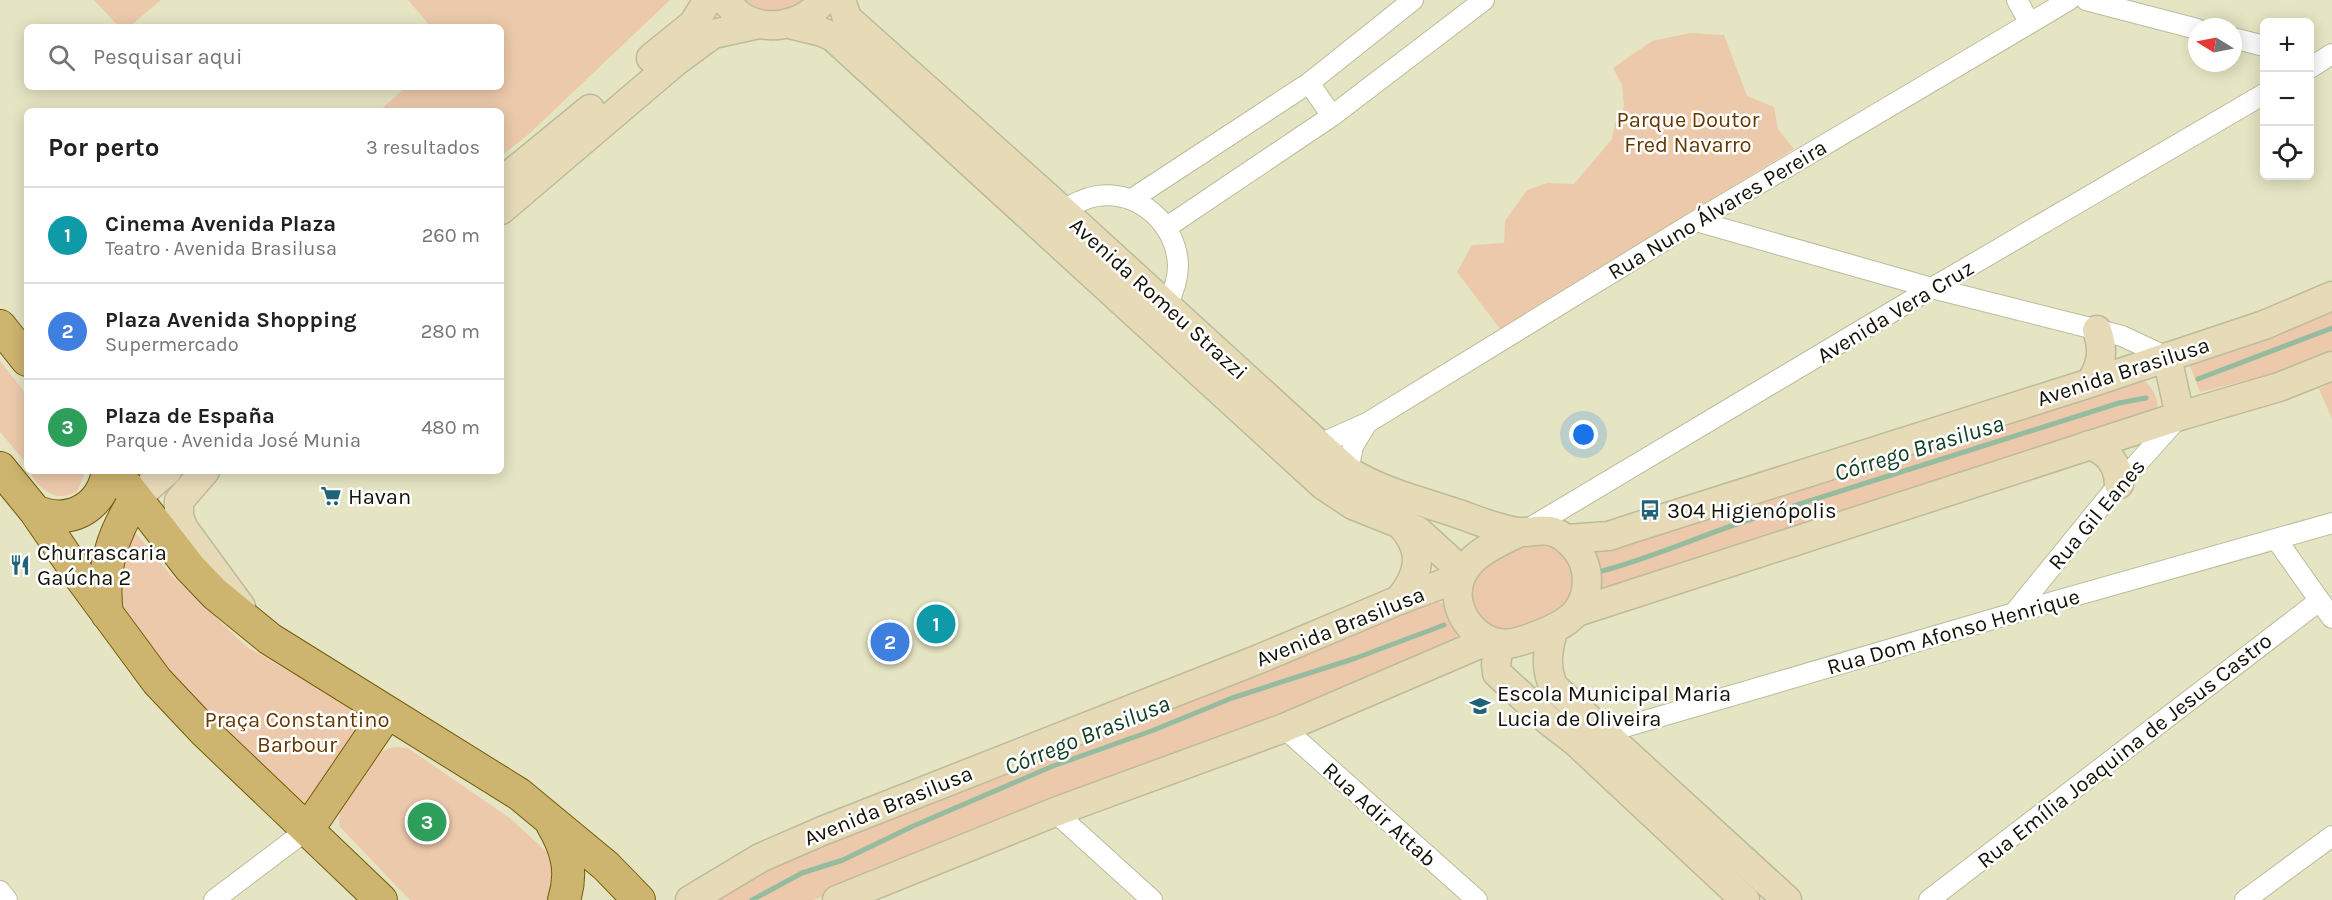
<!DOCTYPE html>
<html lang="pt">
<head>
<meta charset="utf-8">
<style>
  body { margin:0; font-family:Karla,sans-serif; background:#f6f6f6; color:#202124 }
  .controls { position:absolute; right:18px; top:18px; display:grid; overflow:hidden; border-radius:9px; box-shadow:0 3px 15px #0003 }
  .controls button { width:54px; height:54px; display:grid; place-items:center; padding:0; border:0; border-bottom:2px solid #e0e0e0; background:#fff; color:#202124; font:30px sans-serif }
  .compass { position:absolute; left:2188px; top:18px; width:54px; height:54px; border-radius:50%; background:#fff; box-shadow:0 3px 15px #0003; rotate:280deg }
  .you { position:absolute; left:1584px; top:435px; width:21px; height:21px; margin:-15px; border:4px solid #fff; border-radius:50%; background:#1a73e8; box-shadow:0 0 0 9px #1a73e833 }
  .badge { display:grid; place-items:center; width:39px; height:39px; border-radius:50%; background:#ea580c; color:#fff; font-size:20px; font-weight:700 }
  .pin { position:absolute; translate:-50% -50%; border:3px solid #fff; box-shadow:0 2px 6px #0006 }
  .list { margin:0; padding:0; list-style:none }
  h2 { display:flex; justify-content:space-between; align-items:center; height:78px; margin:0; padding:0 24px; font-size:26px }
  h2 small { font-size:20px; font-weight:400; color:#757577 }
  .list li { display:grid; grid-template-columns:39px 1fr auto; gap:18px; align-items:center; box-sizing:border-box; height:96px; padding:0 24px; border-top:2px solid #e0e0e0 }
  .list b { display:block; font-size:22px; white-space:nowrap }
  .list p { margin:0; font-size:20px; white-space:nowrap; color:#757577 }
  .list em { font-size:20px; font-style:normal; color:#757577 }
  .icon { flex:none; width:33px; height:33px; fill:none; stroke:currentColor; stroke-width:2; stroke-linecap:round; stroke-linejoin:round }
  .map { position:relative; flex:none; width:2332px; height:900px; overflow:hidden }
  .search { position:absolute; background:#fff; box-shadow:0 3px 15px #0003; left:24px; top:24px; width:480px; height:66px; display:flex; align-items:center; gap:15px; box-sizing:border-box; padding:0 21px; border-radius:9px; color:#757577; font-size:22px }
  .panel { position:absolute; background:#fff; box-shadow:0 3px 15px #0003; left:24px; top:108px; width:480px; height:366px; border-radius:9px }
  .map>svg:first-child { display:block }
  .green { fill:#edc9ab }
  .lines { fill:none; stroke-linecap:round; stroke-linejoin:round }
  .stream { stroke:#95bc9f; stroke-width:5 }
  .street-casing { stroke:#bcbb9b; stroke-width:22 }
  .secondary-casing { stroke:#bcbb9b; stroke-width:31 }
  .primary-casing { stroke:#765b0c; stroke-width:34 }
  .street { stroke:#fff; stroke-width:20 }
  .secondary { stroke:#e6dab7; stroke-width:28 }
  .primary { stroke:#cdb46f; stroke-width:32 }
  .labels { text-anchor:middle; stroke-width:5; stroke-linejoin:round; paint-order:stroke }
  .park-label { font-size:22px; fill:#663801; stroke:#fff }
  .street-label { font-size:22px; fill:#131207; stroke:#fff }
  .poi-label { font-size:22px; fill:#131207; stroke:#fff; text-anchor:start }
  .water-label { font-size:24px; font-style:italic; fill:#114024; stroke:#fff }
</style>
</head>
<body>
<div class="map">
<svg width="2332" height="900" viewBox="0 0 2332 900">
  <rect width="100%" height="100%" fill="#e5e5c4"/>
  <path class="green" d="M94,0H161L129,27H119Z
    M408,0H670L529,134L501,156V111H379L406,87H501V27H431Z
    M740,0H810L790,12H757Z
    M1690,33L1724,35L1747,96L1774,107L1778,129L1794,149L1500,329L1457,272L1472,245L1504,243L1505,221L1527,190L1547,183L1574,184L1612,139L1615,123L1624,107L1622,85L1613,68L1652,41Z
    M2332,302V357L2319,363L2200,392L2190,366L2192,357Z
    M0,361L27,395V464L0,432Z
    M2141,377C2151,386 2160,398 2157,411L1600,596L1593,550Z
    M2332,383V419L2319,389Z
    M30,471H83L84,475L77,492C72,493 67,496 63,496C48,497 34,483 30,471Z
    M129,525L171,575L247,647L340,701L358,714L361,723L355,735L305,804L296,801L141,643L123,618L115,591Z
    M1544,540L1571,555L1577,590L1557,615L1507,632L1491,631L1470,610V578L1502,552Z
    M1435,600L1445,605L1458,631L1453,647L996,825L814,900H706L758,867Z
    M397,747L408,748L511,819L549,854L554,870L548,900H410L339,826L340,808L376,755L389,748Z"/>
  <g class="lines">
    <path class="stream" d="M2198,379L2332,328
      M1602,571C1652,558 1699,536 1749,520C1872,481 1996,442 2119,403L2146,398
      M752,900L802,873L843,860L911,827L1053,766L1154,730L1232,698L1356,658L1444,625"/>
    <g class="street-casing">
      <path id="street" d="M2017,0L2029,22
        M2086,0L2197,29
        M2233,38L2264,46
        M2310,68L2332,54
        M1309,83L1332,116
        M1132,199L1309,83L1413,0
        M1063,211C1074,204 1084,198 1097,196C1139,190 1177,224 1178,266C1178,280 1173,293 1167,305
        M1696,221L1932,288L2122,336L2167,357
        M1167,227L1332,116L1484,0
        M1320,444L1367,423L1696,221L2069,0
        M1348,471L1353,446L1367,423
        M1528,529L1932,288L2264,94
        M2276,539L2332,618
        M2014,613L2119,484L2178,418
        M1284,728L1477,900
        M1597,735L2014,613L2332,523
        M1055,812L1152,900
        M0,891L7,900
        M214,900L308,829
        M1929,900L2319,601
        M2245,900L2332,836"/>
    </g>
    <g class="secondary-casing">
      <path id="secondary" d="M724,0C729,4 733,10 738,14C764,34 804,26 823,0
        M841,0L847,18L1063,211L1348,471C1380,491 1417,500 1453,512C1474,519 1496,529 1518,532C1530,533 1541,528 1554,532C1562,535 1569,541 1575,548C1590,565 1591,593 1577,611C1569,622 1555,628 1543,633C1533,637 1523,641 1513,643C1486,648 1462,625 1458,600C1453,561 1491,546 1520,532
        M789,24L822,32L833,37L1323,485L1353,505L1418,531L1463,572
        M651,58L693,24L708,0
        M501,182L590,109
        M501,210L675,62L713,34L759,24
        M2167,357L2180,416
        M2090,383C2102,365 2104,350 2097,330
        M2089,445C2108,451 2118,464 2119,484
        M205,471L179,501V517L184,529L241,607
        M136,498L167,471
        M1566,539L1609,536L1633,528L2090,383L2264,325L2332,296
        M1399,600C1420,574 1425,551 1401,525
        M1577,612L2180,416L2279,387L2332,366
        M1554,628C1548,648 1544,668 1554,687L1787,900
        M1500,643L1496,664L1497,673L1550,722L1576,742L1745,900
        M690,900L760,858L822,831L1259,659L1399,600L1461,577
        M837,900L1055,812L1284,728L1489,640"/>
    </g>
    <g class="primary-casing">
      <path id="primary" d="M0,326L27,360
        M0,468L35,511L81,578L157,681L206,733L381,900
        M115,471L190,568L215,594L270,639L519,794L606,866L639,900
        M35,511C69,526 102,508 108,471
        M107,614C101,570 112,534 136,498
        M552,824C567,849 573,872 564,900
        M308,829L387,713"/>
    </g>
    <use href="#street" class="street"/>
    <use href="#secondary" class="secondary"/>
    <use href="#primary" class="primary"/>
  </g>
  <defs>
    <g id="supermarket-bare" transform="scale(1.62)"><path d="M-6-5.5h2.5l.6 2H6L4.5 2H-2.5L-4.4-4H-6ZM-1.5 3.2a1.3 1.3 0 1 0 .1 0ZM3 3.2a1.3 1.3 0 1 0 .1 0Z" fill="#216376" stroke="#fff" stroke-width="2.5" paint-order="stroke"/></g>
    <g id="bus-bare" transform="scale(1.62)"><path d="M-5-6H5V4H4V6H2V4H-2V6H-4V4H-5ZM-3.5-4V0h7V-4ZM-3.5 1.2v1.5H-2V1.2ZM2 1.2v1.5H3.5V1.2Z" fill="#216376" stroke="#fff" stroke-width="2.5" paint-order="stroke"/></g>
    <g id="restaurant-bare" transform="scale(1.62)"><path d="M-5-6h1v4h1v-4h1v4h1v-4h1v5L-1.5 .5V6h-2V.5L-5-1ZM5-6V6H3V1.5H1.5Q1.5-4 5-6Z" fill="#216376" stroke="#fff" stroke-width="2.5" paint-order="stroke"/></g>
    <g id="school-bare" transform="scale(1.62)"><path d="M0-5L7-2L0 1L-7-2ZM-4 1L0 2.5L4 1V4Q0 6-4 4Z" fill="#216376" stroke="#fff" stroke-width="2.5" paint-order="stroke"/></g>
  </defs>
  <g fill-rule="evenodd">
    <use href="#supermarket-bare" x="331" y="496"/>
    <use href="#bus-bare" x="1650" y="510"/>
    <use href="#restaurant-bare" x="20" y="565"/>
    <use href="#school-bare" x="1480" y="706"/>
  </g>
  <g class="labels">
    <g class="park-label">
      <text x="1688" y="127">Parque Doutor<tspan x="1688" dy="25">Fred Navarro</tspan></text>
      <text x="297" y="727">Praça Constantino<tspan x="297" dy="25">Barbour</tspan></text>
    </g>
    <g class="street-label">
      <text transform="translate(1717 209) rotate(-31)" y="8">Rua Nuno Álvares Pereira</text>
      <text transform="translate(1159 298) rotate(42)" y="8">Avenida Romeu Strazzi</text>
      <text transform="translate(1895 311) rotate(-31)" y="8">Avenida Vera Cruz</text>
      <text transform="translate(2123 371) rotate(-18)" y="8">Avenida Brasilusa</text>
      <text transform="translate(2096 514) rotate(-50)" y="8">Rua Gil Eanes</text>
      <text transform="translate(1340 626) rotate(-22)" y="8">Avenida Brasilusa</text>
      <text transform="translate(1953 631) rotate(-16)" y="8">Rua Dom Afonso Henrique</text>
      <text transform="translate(2124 750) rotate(-38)" y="8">Rua Emília Joaquina de Jesus Castro</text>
      <text transform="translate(888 805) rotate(-22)" y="8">Avenida Brasilusa</text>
      <text transform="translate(1380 814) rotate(42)" y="8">Rua Adir Attab</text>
    </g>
    <g class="poi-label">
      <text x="348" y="504">Havan</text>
      <text x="1667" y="518">304 Higienópolis</text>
      <text x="37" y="560">Churrascaria<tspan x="37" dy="25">Gaúcha 2</tspan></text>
      <text x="1497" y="701">Escola Municipal Maria<tspan x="1497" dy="25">Lucia de Oliveira</tspan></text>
    </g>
    <g class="water-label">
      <text transform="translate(1919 448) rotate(-17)" y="8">Córrego Brasilusa</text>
      <text transform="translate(1087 735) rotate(-22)" y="8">Córrego Brasilusa</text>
    </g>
  </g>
</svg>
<div class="controls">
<button>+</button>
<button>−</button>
<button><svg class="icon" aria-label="locate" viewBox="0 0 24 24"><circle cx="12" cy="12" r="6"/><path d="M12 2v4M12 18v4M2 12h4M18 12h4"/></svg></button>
</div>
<svg class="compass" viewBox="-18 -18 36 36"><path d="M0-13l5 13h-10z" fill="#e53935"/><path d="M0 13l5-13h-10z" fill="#757577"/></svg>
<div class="you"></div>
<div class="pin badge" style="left:936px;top:624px;background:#0f9aa8">1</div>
<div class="pin badge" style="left:890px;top:642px;background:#3f7fe0">2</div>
<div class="pin badge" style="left:427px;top:822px;background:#2e9e5b">3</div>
<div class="search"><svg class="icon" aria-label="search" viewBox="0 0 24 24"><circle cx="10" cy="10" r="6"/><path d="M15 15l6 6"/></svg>Pesquisar aqui</div>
<section class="panel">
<h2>Por perto<small>3 resultados</small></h2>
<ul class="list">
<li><span class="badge" style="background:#0f9aa8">1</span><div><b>Cinema Avenida Plaza</b><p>Teatro · Avenida Brasilusa</p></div><em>260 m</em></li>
<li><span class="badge" style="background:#3f7fe0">2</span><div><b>Plaza Avenida Shopping</b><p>Supermercado</p></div><em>280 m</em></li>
<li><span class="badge" style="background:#2e9e5b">3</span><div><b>Plaza de España</b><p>Parque · Avenida José Munia</p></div><em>480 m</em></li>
</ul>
</section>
</div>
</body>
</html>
